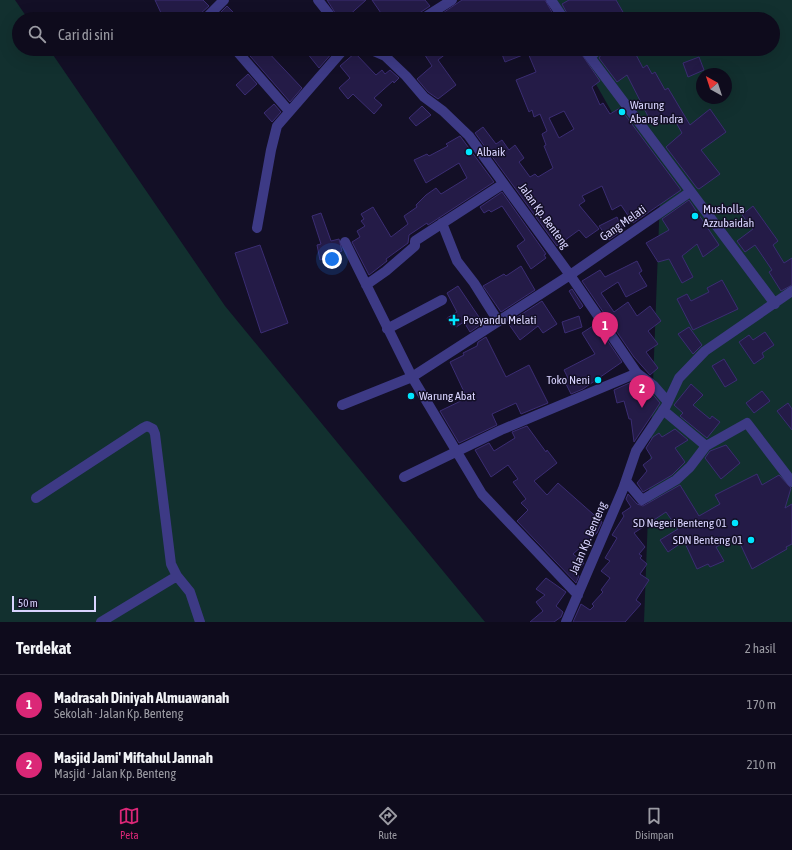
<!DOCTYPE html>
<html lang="id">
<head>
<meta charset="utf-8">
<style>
  body { margin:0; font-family:"Asap Condensed",sans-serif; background:#1c1929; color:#f1f3f6 }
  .compass { position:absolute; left:696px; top:68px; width:36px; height:36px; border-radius:50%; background:#0e0b1c; box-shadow:0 4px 16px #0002; rotate:321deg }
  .scale { position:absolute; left:12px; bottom:10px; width:84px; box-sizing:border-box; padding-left:4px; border:2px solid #d9d4ff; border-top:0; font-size:11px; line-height:14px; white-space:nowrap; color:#d9d4ff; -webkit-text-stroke:3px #130f26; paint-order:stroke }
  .you { position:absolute; left:332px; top:259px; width:14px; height:14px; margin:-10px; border:3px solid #fff; border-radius:50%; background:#1a73e8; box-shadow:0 0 0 6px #1a73e833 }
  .badge { display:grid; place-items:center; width:26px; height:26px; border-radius:50%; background:#db2777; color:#fff; font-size:13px; font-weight:700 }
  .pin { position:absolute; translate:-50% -33px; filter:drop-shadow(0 1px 2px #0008) }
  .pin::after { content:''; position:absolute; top:21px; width:14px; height:12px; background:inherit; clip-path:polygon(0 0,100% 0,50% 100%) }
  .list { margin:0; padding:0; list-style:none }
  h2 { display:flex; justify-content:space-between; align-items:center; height:52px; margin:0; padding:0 16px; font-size:17px }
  h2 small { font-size:13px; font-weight:400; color:#9b9ba3 }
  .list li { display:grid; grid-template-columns:26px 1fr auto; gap:12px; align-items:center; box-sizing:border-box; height:60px; padding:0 16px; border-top:1px solid #2e2b3b }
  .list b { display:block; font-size:15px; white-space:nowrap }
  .list p { margin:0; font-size:13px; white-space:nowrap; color:#9b9ba3 }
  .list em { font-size:13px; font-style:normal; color:#9b9ba3 }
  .icon { flex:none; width:22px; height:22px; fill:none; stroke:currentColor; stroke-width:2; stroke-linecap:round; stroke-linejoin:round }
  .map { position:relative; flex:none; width:792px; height:622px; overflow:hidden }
  .search { position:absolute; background:#0e0b1c; box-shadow:0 4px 16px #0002; left:12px; right:12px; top:12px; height:44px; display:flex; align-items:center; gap:10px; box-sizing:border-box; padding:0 14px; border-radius:22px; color:#9b9ba3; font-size:15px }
  .sheet { height:172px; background:#0e0b1c }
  nav { display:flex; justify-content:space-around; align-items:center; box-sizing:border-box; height:56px; border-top:1px solid #2e2b3b; background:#0e0b1c; font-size:11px; color:#9b9ba3 }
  nav a { display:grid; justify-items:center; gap:2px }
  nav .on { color:#db2777 }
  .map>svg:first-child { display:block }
  .green { fill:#12302f; fill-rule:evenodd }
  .building { fill:#241b47; stroke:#3b2d73; fill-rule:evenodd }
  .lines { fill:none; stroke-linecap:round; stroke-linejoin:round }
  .minor { stroke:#3d3a85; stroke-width:10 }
  .poi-dot { fill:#00e5ff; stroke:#130f26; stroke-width:1.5 }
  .labels { text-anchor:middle; stroke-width:3; stroke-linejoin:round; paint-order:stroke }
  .poi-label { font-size:12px; fill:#d9d4ff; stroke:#130f26; text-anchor:start }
  .street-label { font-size:12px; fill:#d9d4ff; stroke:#130f26 }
</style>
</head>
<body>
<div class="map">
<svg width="792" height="622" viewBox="0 0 792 622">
  <rect width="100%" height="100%" fill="#130f26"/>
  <path class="green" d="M0,0H15L28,19H19V49H49L225,306L485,622H0Z
    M548,0H792V622H644L660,197L576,49H773V19H559ZM702,74H726V98H702Z"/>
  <path class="building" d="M155,0H203L209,6L200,14L199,19H155L161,13Z
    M327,0H366L345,19H339Z
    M372,0H425L430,6L418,14L416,19H385Z
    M462,0H545L556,19H474L473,14L464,19H434Z
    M569,0H616L627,19H570L562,4Z
    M227,6L234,13L227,19H214Z
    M244,49H265L302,88L290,102Z
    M312,49H330L333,52L319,68L307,53Z
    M421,49H452L438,60L456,85L438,99L428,92L417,79L432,66Z
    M500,49H578L600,81L592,87L600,105L603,103L610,114L620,108L681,190L633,223L621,205L612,210L602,186L582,196L585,201L579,205L599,229L586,238L579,230L557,246L475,133L483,127L496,144L502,140L509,150L515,145L524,158L519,162L530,177L535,174L538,177L553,168L544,146L546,145L542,134L547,131L540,114L534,117L532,110L529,112L516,80L536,72L528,53L505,62ZM564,111L574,129L559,138L549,118Z
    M605,49H633L643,68L647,65L652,74L655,72L665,90L668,88L690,125L710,109L726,132L701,150L720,174L699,189L697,188L666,147L682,133L674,119L667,122L664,117L652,124L627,75L617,82L599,58Z
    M355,53L376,75L382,70L385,74L390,70L399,78L394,83L393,81L374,98L382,105L374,114L353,94L348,99L339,88L350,78L340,66Z
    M699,57L704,70L688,77L683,63Z
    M248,74L257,84L245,95L236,85Z
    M274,104L281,112L272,122L264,113Z
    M422,106L431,115L416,126L409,118Z
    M460,136L494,182L428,225L427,223L409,235L408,243L386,259L387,261L369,275L352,242L360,237L357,231L365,226L361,221L364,219L361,214L373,207L391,237L408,224L404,216L417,207L416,205L426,195L436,188L441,194L467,178L459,163L426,183L414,160L427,154L429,156L448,146L446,144Z
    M502,192L546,254L544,255L546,258L531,269L517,246L525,240L502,206L491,212L489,210L484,213L480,207Z
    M689,200L719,245L703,257L697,244L682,256L693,277L682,283L669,259L658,262L646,243L669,230L662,219Z
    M753,206L778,241L773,245L784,263L792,258V285L781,291L769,272L772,270L755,245L745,252L737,241L753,229L742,215Z
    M321,213L331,241L339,239L342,251L320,260L317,245L321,244L312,216Z
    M617,217L623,230L609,240L599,226Z
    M260,245L288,323L261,333L235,253Z
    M637,261L642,271L639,273L647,286L626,297L618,282L601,293L614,312L628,302L637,316L650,306L661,321L648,331L658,344L646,352L658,368L650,375L634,357L582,281L600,270L605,277Z
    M521,266L535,290L501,312L483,286L504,274L506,276Z
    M722,280L738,309L693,330L677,299L687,294L691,301L709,292L707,288Z
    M458,286L483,323L470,332L464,322L456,327L454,325L452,326L447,318L457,312L447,293Z
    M572,289L583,306L580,309L569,291Z
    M542,301L557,324L543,333L538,326L520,340L508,323Z
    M579,316L582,327L565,333L562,322Z
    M596,324L622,362L583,389L571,394L564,380L568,378L564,370L595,354L582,333Z
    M689,327L702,345L693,354L678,334Z
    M765,332L774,345L762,353L764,357L754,364L739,342L749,335L753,340Z
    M486,337L506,377L529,365L548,403L521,414L516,403L492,414L497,425L459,443L440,411L467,398L450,362L464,355L463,353L477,346L478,342Z
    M724,359L737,380L725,387L712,366Z
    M636,380L650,391L660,403L634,442L631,419H629L624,401L617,403L614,390Z
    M691,384L703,395L693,405L710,419L712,416L720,422L707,438L680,416L683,413L674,405Z
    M762,391L770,401L754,413L746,403Z
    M788,403L792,409V430L777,411Z
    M527,426L546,452L547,450L557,463L534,481L547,495L558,483L602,522L597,533L573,554L584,563L575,574L579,576L576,583L517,521L528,510L521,503L526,499L513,482L518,479L508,465L491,477L475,450L489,443L494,451L515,438L512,432Z
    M675,429L688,440L675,448L685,462L672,475L643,492L637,483L647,471L643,465L652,458L646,448L653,437L659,433L662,437Z
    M726,445L740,463L721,479L705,458L710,451Z
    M757,474L762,485L779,475L791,488L785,508L792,504V544L786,547L787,549L752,569L737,537L716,547L724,561L710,567L708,564L697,569L684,541L668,552L660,540L678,529L666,512L634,533L645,547L639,554L642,556L640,558L647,564L640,574L649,580L636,600L641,604L625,622H573L581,604L590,610L594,606L592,604L603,592L601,590L610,578L601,571L610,561L605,558L617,538L612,535L624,516L622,513L631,507L626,499L628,494L637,504L643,506L680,485L699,516L720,504L715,495Z
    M546,578L566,592L556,606L563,612L561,617L554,622H530L543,611L536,602L545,595L536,589Z"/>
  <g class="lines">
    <path class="minor" d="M318,0L333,19
      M551,0L564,19
      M205,19L224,0
      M422,19L452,0
      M235,49L289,111
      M369,49L385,56L406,76L424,97L443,111L469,136L570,275L637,373L654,386L668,402
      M584,49L775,304
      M590,57L599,49
      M442,223L457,261L474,283L498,321
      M257,228L271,150L277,126L344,49
      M345,242L412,377L482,494L578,595
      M366,285L386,271L415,246V241L418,239L503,184
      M387,329L442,300
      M342,405L412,377L570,275L690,192
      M663,410L706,446
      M404,477L501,430L637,373
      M626,481L642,500L676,480L690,467L706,446L747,423L792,482
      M36,498L143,428L147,426L153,429L155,434L171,564L177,576L190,592L200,622
      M101,622L177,576
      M566,622L623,489L636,451L666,406L679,378L705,351L792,291"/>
  </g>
  <g class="poi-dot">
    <circle cx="622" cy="112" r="4"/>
    <circle cx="469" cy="152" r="4"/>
    <circle cx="695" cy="216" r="4"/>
    <path d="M452 314h4v4h4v4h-4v4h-4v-4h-4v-4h4z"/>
    <circle cx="598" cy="380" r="4"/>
    <circle cx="411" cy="396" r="4"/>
    <circle cx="735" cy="523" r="4"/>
    <circle cx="751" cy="540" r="4"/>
  </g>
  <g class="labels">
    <g class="poi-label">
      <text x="630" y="109">Warung<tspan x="630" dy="14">Abang Indra</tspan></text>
      <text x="477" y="156">Albaik</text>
      <text x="703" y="213">Musholla<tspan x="703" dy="14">Azzubaidah</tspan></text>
      <text x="463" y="324">Posyandu Melati</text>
      <text x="590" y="384" text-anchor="end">Toko Neni</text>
      <text x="419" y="400">Warung Abat</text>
      <text x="727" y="527" text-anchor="end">SD Negeri Benteng 01</text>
      <text x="743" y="544" text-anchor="end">SDN Benteng 01</text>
    </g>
    <g class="street-label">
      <text transform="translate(544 216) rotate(54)" y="4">Jalan Kp. Benteng</text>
      <text transform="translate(623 223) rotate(-35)" y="4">Gang Melati</text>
      <text transform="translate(588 538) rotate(-67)" y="4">Jalan Kp. Benteng</text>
    </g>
  </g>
</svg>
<svg class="compass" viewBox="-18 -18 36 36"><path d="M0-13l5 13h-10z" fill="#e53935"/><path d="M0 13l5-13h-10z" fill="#9b9ba3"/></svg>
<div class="scale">50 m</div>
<div class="you"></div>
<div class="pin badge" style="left:605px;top:345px">1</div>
<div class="pin badge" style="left:642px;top:408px">2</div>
<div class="search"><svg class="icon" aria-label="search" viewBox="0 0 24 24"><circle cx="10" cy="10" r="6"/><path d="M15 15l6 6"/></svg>Cari di sini</div>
</div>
<section class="sheet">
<h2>Terdekat<small>2 hasil</small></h2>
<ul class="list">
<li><span class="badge">1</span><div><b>Madrasah Diniyah Almuawanah</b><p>Sekolah · Jalan Kp. Benteng</p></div><em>170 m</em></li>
<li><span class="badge">2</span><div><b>Masjid Jami' Miftahul Jannah</b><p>Masjid · Jalan Kp. Benteng</p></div><em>210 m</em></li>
</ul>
</section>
<nav>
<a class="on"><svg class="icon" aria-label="map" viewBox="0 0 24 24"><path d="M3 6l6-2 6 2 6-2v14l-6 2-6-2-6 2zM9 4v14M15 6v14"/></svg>Peta</a>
<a><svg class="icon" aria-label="directions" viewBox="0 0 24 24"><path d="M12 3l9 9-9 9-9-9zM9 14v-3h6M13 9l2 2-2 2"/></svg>Rute</a>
<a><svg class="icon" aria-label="saved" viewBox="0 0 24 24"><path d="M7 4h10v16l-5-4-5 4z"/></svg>Disimpan</a>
</nav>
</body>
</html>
